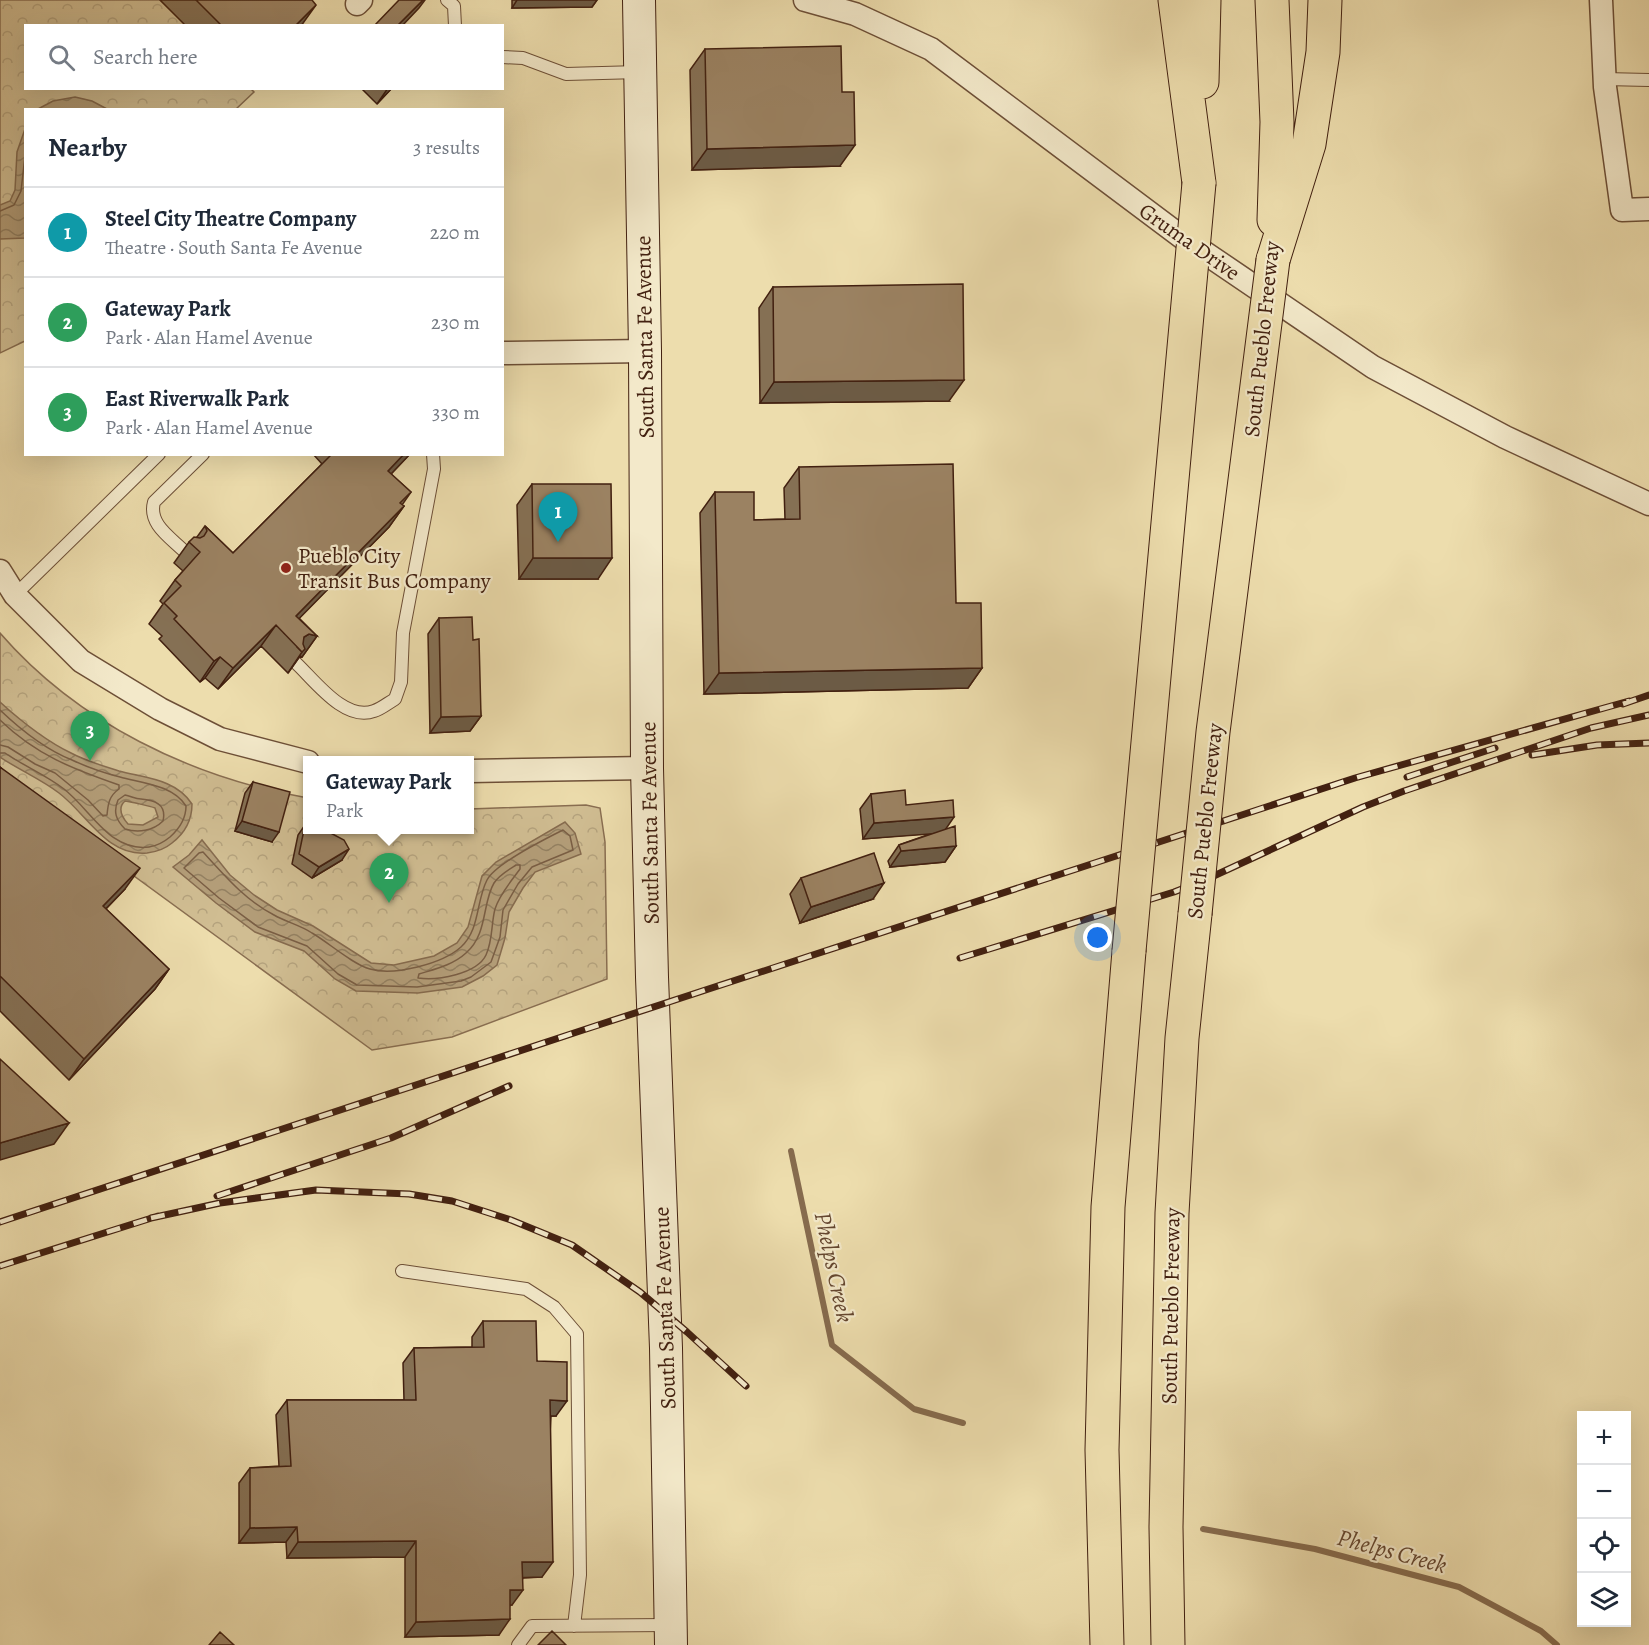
<!DOCTYPE html>
<html lang="en">
<head>
<meta charset="utf-8">
<style>
  body { margin:0; font-family:Alegreya,serif; background:#f6f6f7; color:#1f2937 }
  .controls { position:absolute; right:18px; bottom:18px; display:grid; overflow:hidden; border-radius:0px; box-shadow:0 6px 24px #0002 }
  .controls button { width:54px; height:54px; display:grid; place-items:center; padding:0; border:0; border-bottom:2px solid #e0e1e3; background:#fff; color:#1f2937; font:30px sans-serif }
  .you { position:absolute; left:1098px; top:938px; width:21px; height:21px; margin:-15px; border:4px solid #fff; border-radius:50%; background:#1a73e8; box-shadow:0 0 0 9px #1a73e833 }
  .badge { display:grid; place-items:center; width:39px; height:39px; border-radius:50%; background:#8f2418; color:#fff; font-size:20px; font-weight:700 }
  .pin { position:absolute; translate:-50% -50px; filter:drop-shadow(0 2px 3px #0008) }
  .pin::after { content:''; position:absolute; top:32px; width:21px; height:18px; background:inherit; clip-path:polygon(0 0,100% 0,50% 100%) }
  .popup { position:absolute; left:303px; top:756px; width:171px; height:78px; box-sizing:border-box; display:grid; place-content:center; border-radius:0px; background:#fff; filter:drop-shadow(0 2px 4px #0005); font-size:20px; white-space:nowrap; color:#747a83 }
  .popup b { font-size:22px; color:#1f2937 }
  .popup::after { content:''; position:absolute; left:50%; top:100%; margin-left:-12px; border:12px solid transparent; border-top-color:#fff }
  .list { margin:0; padding:0; list-style:none }
  h2 { display:flex; justify-content:space-between; align-items:center; height:78px; margin:0; padding:0 24px; font-size:26px }
  h2 small { font-size:20px; font-weight:400; color:#747a83 }
  .list li { display:grid; grid-template-columns:39px 1fr auto; gap:18px; align-items:center; box-sizing:border-box; height:90px; padding:0 24px; border-top:2px solid #e0e1e3 }
  .list b { display:block; font-size:22px; white-space:nowrap }
  .list p { margin:0; font-size:20px; white-space:nowrap; color:#747a83 }
  .list em { font-size:20px; font-style:normal; color:#747a83 }
  .icon { flex:none; width:33px; height:33px; fill:none; stroke:currentColor; stroke-width:2; stroke-linecap:round; stroke-linejoin:round }
  .map { position:relative; flex:none; width:1649px; height:1645px; overflow:hidden }
  .search { position:absolute; background:#fff; box-shadow:0 6px 24px #0002; left:24px; top:24px; width:480px; height:66px; display:flex; align-items:center; gap:15px; box-sizing:border-box; padding:0 21px; border-radius:0px; color:#747a83; font-size:22px }
  .panel { position:absolute; background:#fff; box-shadow:0 6px 24px #0002; left:24px; top:108px; width:480px; height:348px; border-radius:0px }
  .map>svg:first-child { display:block }
  .park { fill:url(#park-crowns); stroke:#896e51; stroke-width:1.5 }
  .water { fill:url(#water-waves); stroke:#866b4e; stroke-width:1.5; fill-rule:evenodd }
  .lines { fill:none; stroke-linecap:round; stroke-linejoin:round }
  .shore { stroke:#7a5e44; stroke-width:1.5 }
  .stream { stroke:#866b4e; stroke-width:6 }
  .lane-casing { stroke:#6d4f37; stroke-width:14 }
  .street-casing { stroke:#6d4f37; stroke-width:25 }
  .secondary-casing { stroke:#422010; stroke-width:34 }
  .highway-casing { stroke:#422010; stroke-width:35 }
  .lane { stroke:#f3e9ca; stroke-width:12 }
  .street { stroke:#f3e9ca; stroke-width:22 }
  .secondary { stroke:#f3e9ca; stroke-width:32 }
  .highway { stroke:#edddad; stroke-width:33 }
  .rail-casing { stroke:#422010; stroke-width:7 }
  .rail { stroke:#f3e9ca; stroke-width:4.5; stroke-dasharray:14; stroke-linecap:butt }
  .highway-bridge-casing { stroke:#422010; stroke-width:35; stroke-linecap:butt }
  .highway-bridge { stroke:#edddad; stroke-width:33 }
  .wall { fill:#857054; stroke:#422010; stroke-width:1.5 }
  .shaded-wall { fill:#6c5b45; stroke:#422010; stroke-width:1.5 }
  .building { fill:#9b8262; stroke:#422010; stroke-width:1.5 }
  .poi-dot { fill:#8f2418; stroke:#f3e9ca; stroke-width:2 }
  .labels { text-anchor:middle; stroke-width:4.5; stroke-linejoin:round; paint-order:stroke }
  .street-label { font-size:22px; fill:#422010; stroke:#f3e9ca }
  .poi-label { font-size:22px; fill:#422010; stroke:#f3e9ca; text-anchor:start }
  .water-label { font-size:24px; font-style:italic; fill:#64462f; stroke:#f3e9ca }
</style>
</head>
<body>
<div class="map">
<svg width="1649" height="1645" viewBox="0 0 1649 1645">
  <defs>
    <pattern id="park-crowns" width="20" height="18" patternUnits="userSpaceOnUse" patternTransform="scale(1.5)"><rect width="20" height="18" fill="#d0bd92"/><path d="M2 6a3 3 0 1 1 6 0M12 15a3 3 0 1 1 6 0" fill="none" stroke="#b4a27d"/></pattern>
    <pattern id="water-waves" width="16" height="10" patternUnits="userSpaceOnUse" patternTransform="scale(1.5)"><rect width="16" height="10" fill="#b39d78"/><path d="M0 5q4-4 8 0t8 0" fill="none" stroke="#938061"/></pattern>
  </defs>
  <rect width="100%" height="100%" fill="#edddad"/>
  <filter id="stains"><feTurbulence type="fractalNoise" baseFrequency=".00333" numOctaves="4"/><feColorMatrix values="0 0 0 0 .2 0 0 0 0 .09 0 0 0 0 .02 0 0 0 .5 -.17"/></filter>
  <radialGradient id="worn" r=".72"><stop offset=".6" stop-color="#630" stop-opacity="0"/><stop offset="1" stop-color="#630" stop-opacity=".3"/></radialGradient>
  <path class="park" d="M0,0H160L186,25L26,26V88H250L254,92L236,109L26,110L25,341L0,353Z
    M0,633C78,723 192,778 308,798V830H470V809L586,805L600,808L605,842L607,979L452,1037L372,1050L0,778Z"/>
  <path class="water" d="M75,97L92,101L107,109H38L53,101Z
    M25,129V238L0,239V205L10,201L15,190L17,152Z
    M0,702C22,722 44,740 71,753C86,761 103,766 119,771C145,778 176,779 192,804C192,820 185,833 172,843C165,849 155,852 147,853C107,857 87,814 59,793C41,779 19,770 0,757ZM125,801C131,802 150,806 155,808L158,817L143,825L128,824C122,817 117,808 125,801Z
    M565,822L575,833L581,854L535,872L523,888L509,912L505,938L497,965L483,976L462,987L418,993L356,991L335,979L304,951L255,932L216,903L173,867L189,855L202,840L230,875L254,895L277,910L313,926L371,963L394,965L434,956L457,943L468,927L482,876L496,862Z"/>
  <g class="lines">
    <path class="shore" d="M0,211L14,205L21,191L26,147
      M0,710C21,730 44,749 72,760C87,767 104,773 120,777C142,783 173,785 186,806C186,819 179,829 170,837C164,842 156,846 149,847C110,852 92,811 64,789C46,775 24,766 5,753H0
      M0,720C36,755 73,769 119,785V789C109,796 108,804 107,815L103,816L88,800L55,773L35,764L8,747L0,745
      M125,795C131,796 135,799 141,799C154,800 167,804 163,821C153,831 138,833 125,829C116,820 113,812 118,800Z
      M563,830L570,836L573,850L532,867L518,884L503,910L500,937L491,962L471,977L461,981L417,987L357,985L338,974L307,946L258,927L219,898L184,868L199,853L203,852C225,876 245,900 274,915C286,922 300,925 312,933C328,942 352,964 370,969C394,976 442,964 461,947C480,930 476,901 487,880C496,863 545,839 563,830Z
      M516,865H520V869C512,880 499,895 495,909C491,924 493,940 486,955C477,974 437,981 418,978L419,974C435,969 453,965 466,953C488,934 482,903 494,883C499,875 508,870 516,865Z"/>
    <path class="stream" d="M791,1151L832,1345L914,1409L963,1423
      M1203,1529L1315,1549L1459,1587L1541,1631L1557,1645"/>
    <g class="lane-casing">
      <path id="lane" d="M447,0L454,6L455,26
        M502,57L523,58L566,74L639,72
        M1604,79L1649,80
        M184,551C170,537 148,524 154,502L203,454
        M15,595L159,454
        M296,663C315,681 345,722 374,711C381,709 388,703 395,699L401,682L403,633L434,469L433,454
        M402,1271L526,1289L554,1307L577,1334L580,1575L574,1626
        M518,1645L532,1626L669,1625"/>
    </g>
    <g class="street-casing">
      <path id="street" d="M805,0L855,14L931,49L1183,238L1373,367L1505,437L1649,504
        M1601,0L1605,87L1622,210L1649,209
        M357,4L361,0
        M502,353L645,351
        M0,571L15,595L81,661L160,709L220,739L308,762
        M470,771L647,768"/>
    </g>
    <g class="secondary-casing">
      <path id="secondary" d="M639,0L645,351L647,768L652,977L666,1348L671,1645"/>
    </g>
    <g class="highway-casing">
      <path id="highway" d="M1175,0L1199,183
        M1272,0L1277,122L1274,220
        M1202,82L1204,0
        M1273,260L1309,144L1323,52L1325,0
        M1107,1645L1102,1450L1108,1207L1129,951
        M1168,1645L1166,1527L1172,1213L1182,1038L1195,914"/>
    </g>
    <use href="#lane" class="lane"/>
    <use href="#street" class="street"/>
    <use href="#secondary" class="secondary"/>
    <use href="#highway" class="highway"/>
    <g class="rail-casing">
      <path id="rail" d="M1623,704L1649,695
        M1532,755L1597,745L1649,743
        M1407,777L1495,748
        M960,958L1174,892L1205,880L1363,807L1404,791L1591,728L1649,715
        M217,1196L391,1138L509,1086
        M151,1218L220,1203L316,1190L409,1194L452,1201L511,1220L572,1245L640,1292L687,1332L746,1386
        M0,1222L580,1031L1355,778L1629,701
        M0,1266L158,1216"/>
    </g>
    <use href="#rail" class="rail"/>
    <g class="highway-bridge-casing">
      <path id="highway-bridge" d="M1195,914L1213,732L1273,260
        M1129,951L1199,183"/>
    </g>
    <use href="#highway-bridge" class="highway-bridge"/>
  </g>
  <path class="wall" d="M160,0H312L301,26H186Z
    M512,0H597L592,7L512,8Z
    M705,49L840,166L692,170L690,70Z
    M361,88H392L377,104Z
    M773,287L949,401L760,403L759,308Z
    M313,454H410L391,474L411,492L402,505L404,506L389,527L299,618L317,636L302,657L300,656L288,673L261,646L218,689L205,678L200,682L159,639L162,636L149,624L163,604L160,601L175,580L183,571L174,563L189,542L197,537L205,526L233,553L322,464Z
    M799,467L956,603L982,668L968,688L704,694L700,513L715,492L754,520L785,519L784,488Z
    M532,484L598,579H519L517,505Z
    M439,618L473,640L481,716L470,731L430,733L428,634Z
    M0,767L125,889L106,909L169,969L155,989L69,1080L0,1011Z
    M253,782L272,842L235,831L245,793Z
    M871,794L906,805L945,829L956,846L945,862L890,867L888,861L899,845L933,833L863,839L860,809Z
    M305,825L342,860L312,878L292,864L298,835Z
    M801,878L873,899L800,923L790,894Z
    M483,1321L537,1361L556,1416H551L542,1577L523,1578L512,1605H510L499,1635L405,1637V1557L287,1558L286,1542L239,1543V1483L250,1468L279,1466L276,1415L287,1400H404L403,1363L414,1348L472,1347V1337Z"/>
  <path class="shaded-wall" d="M423,0H425L419,8L402,26H397Z
    M517,0H597L592,7L512,8Z
    M316,5L301,26H295Z
    M388,88H392L377,104Z
    M855,145L840,166L692,170L707,149Z
    M964,380L949,401L760,403L774,382Z
    M404,454H410L374,492L388,471Z
    M404,506L389,527L284,634L296,616Z
    M533,558H612L598,579H519Z
    M276,625L261,646L218,689L233,668Z
    M309,634L317,636L302,657L300,656L288,673L302,652L297,647L304,637Z
    M220,657L205,678L200,682L214,661Z
    M982,668L968,688L704,694L719,673Z
    M481,716L470,731L430,733L441,717Z
    M954,817L943,833L863,839L874,823Z
    M242,821L279,832L272,842L235,831Z
    M956,846L945,862L890,867L901,851Z
    M349,849L342,860L312,878L319,867Z
    M140,868L125,889L88,927L103,906Z
    M884,883L873,899L800,923L811,907Z
    M169,969L155,989L69,1080L84,1059Z
    M69,1123L54,1144L0,1160V1143Z
    M550,1400L567,1401L556,1416H539Z
    M297,1527L286,1542L239,1543L250,1528Z
    M416,1541L405,1557L287,1558L298,1542Z
    M522,1562H553L542,1577L511,1578Z
    M510,1590H523L512,1605H499Z
    M510,1619L499,1635L405,1637L416,1622Z"/>
  <path class="building" d="M196,0H312L316,5L295,26H222Z
    M399,0H423L398,25V26H374Z
    M841,46L842,92H854L855,145L707,149L705,49Z
    M963,284L964,380L774,382L773,287Z
    M332,454H404L388,471L411,492L400,503L404,506L296,616L317,636L309,634L304,637L303,644L305,649L302,652L276,625L233,668L220,657L214,661L174,619L177,616L164,603L181,586L175,580L200,552L189,542L194,537L200,538L204,536L207,531L205,526L233,553Z
    M953,464L956,603H981L982,668L719,673L715,492H754V520L800,519L799,467Z
    M532,484H611L612,558H533Z
    M472,617L473,640L479,639L481,716L441,717L439,618Z
    M0,767L140,868L103,906L169,969L84,1059L0,976Z
    M253,782L290,792L279,832L242,821Z
    M905,790L906,805L953,800L954,817L874,823L871,794Z
    M305,825H308V830H325L344,840L349,849L319,867L299,854Z
    M955,826L956,846L901,851L899,845Z
    M874,853L884,883L811,907L801,878Z
    M0,1059L69,1123L0,1143Z
    M483,1321H536L537,1361L567,1362V1401L550,1400L553,1562H522L523,1590H510V1619L416,1622V1541L298,1542L297,1527L250,1528V1468L291,1466L287,1400H416L414,1348L484,1347Z
    M552,1631L566,1645H538Z
    M220,1632L234,1645H209Z"/>
  <circle class="poi-dot" cx="286" cy="568" r="6"/>
  <g class="labels">
    <g class="street-label">
      <text transform="translate(1190 241) rotate(35)" y="8">Gruma Drive</text>
      <text transform="translate(644 337) rotate(-91)" y="8">South Santa Fe Avenue</text>
      <text transform="translate(1261 339) rotate(-84)" y="8">South Pueblo Freeway</text>
      <text transform="translate(1204 821) rotate(-84)" y="8">South Pueblo Freeway</text>
      <text transform="translate(649 823) rotate(-91)" y="8">South Santa Fe Avenue</text>
      <text transform="translate(1170 1306) rotate(-89)" y="8">South Pueblo Freeway</text>
      <text transform="translate(664 1308) rotate(-92)" y="8">South Santa Fe Avenue</text>
    </g>
    <g class="poi-label">
      <text x="298" y="563">Pueblo City<tspan x="298" dy="25">Transit Bus Company</tspan></text>
    </g>
    <g class="water-label">
      <text transform="translate(834 1267) rotate(78)" y="8">Phelps Creek</text>
      <text transform="translate(1392 1551) rotate(15)" y="8">Phelps Creek</text>
    </g>
  </g>
  <rect width="100%" height="100%" filter="url(#stains)"/>
  <rect width="100%" height="100%" fill="url(#worn)"/>
</svg>
<div class="controls">
<button>+</button>
<button>−</button>
<button><svg class="icon" aria-label="locate" viewBox="0 0 24 24"><circle cx="12" cy="12" r="6"/><path d="M12 2v4M12 18v4M2 12h4M18 12h4"/></svg></button>
<button><svg class="icon" aria-label="layers" viewBox="0 0 24 24"><path d="M12 4l9 5-9 5-9-5zM3 14l9 5 9-5"/></svg></button>
</div>
<div class="you"></div>
<div class="pin badge" style="left:558px;top:542px;background:#0f9aa8">1</div>
<div class="pin badge" style="left:389px;top:903px;background:#2e9e5b">2</div>
<div class="popup"><b>Gateway Park</b>Park</div>
<div class="pin badge" style="left:90px;top:761px;background:#2e9e5b">3</div>
<div class="search"><svg class="icon" aria-label="search" viewBox="0 0 24 24"><circle cx="10" cy="10" r="6"/><path d="M15 15l6 6"/></svg>Search here</div>
<section class="panel">
<h2>Nearby<small>3 results</small></h2>
<ul class="list">
<li><span class="badge" style="background:#0f9aa8">1</span><div><b>Steel City Theatre Company</b><p>Theatre · South Santa Fe Avenue</p></div><em>220 m</em></li>
<li><span class="badge" style="background:#2e9e5b">2</span><div><b>Gateway Park</b><p>Park · Alan Hamel Avenue</p></div><em>230 m</em></li>
<li><span class="badge" style="background:#2e9e5b">3</span><div><b>East Riverwalk Park</b><p>Park · Alan Hamel Avenue</p></div><em>330 m</em></li>
</ul>
</section>
</div>
</body>
</html>
